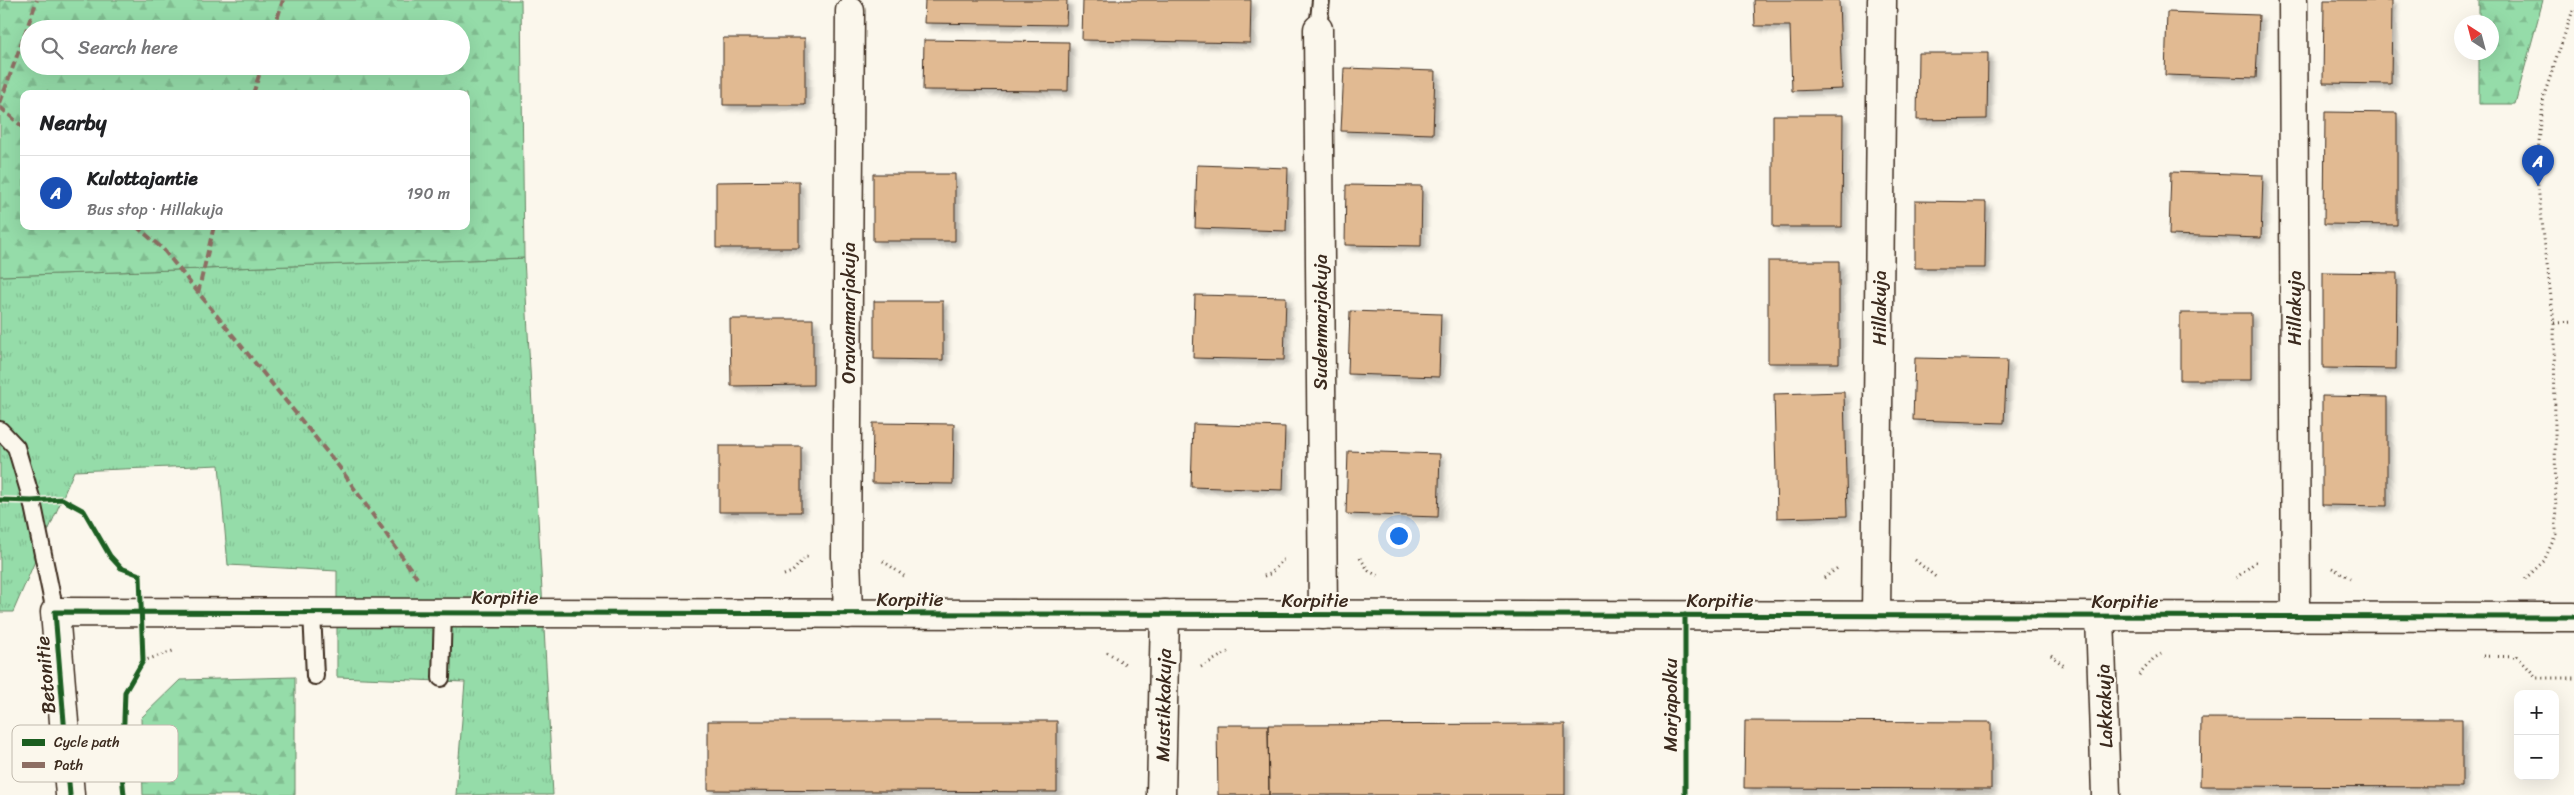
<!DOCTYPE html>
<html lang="en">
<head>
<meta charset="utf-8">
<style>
  body { margin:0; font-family:Sriracha,sans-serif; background:#f6f6f6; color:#202124 }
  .controls { position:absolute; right:15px; bottom:15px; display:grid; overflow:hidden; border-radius:10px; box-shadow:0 5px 20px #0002 }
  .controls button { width:45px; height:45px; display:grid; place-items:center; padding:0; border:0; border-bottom:1px solid #e0e0e0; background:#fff; color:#202124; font:25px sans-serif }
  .compass { position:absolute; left:2454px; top:15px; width:45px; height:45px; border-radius:50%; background:#fff; box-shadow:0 5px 20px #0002; rotate:324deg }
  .you { position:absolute; left:1398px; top:535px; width:18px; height:18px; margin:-12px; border:4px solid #fff; border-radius:50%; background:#1a73e8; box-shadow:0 0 0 8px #1a73e833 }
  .badge { display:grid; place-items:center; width:32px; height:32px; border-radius:50%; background:#c8321e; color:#fff; font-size:16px; font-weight:700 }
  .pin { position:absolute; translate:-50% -41px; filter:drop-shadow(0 1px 2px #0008) }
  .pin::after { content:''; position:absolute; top:26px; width:18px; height:15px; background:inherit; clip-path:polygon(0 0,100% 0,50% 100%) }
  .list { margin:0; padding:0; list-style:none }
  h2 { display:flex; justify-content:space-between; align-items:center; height:65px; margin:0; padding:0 20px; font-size:21px }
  h2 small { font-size:16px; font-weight:400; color:#757577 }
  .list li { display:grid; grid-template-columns:32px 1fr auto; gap:15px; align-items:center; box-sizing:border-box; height:75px; padding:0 20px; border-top:1px solid #e0e0e0 }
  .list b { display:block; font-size:19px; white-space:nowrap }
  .list p { margin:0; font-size:16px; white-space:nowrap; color:#757577 }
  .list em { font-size:16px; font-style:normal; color:#757577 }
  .icon { flex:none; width:28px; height:28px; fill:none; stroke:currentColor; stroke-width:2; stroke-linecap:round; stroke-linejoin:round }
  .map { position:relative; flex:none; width:2574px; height:795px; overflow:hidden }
  .search { position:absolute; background:#fff; box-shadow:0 5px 20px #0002; left:20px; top:20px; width:450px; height:55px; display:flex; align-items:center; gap:12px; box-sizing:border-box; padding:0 18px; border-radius:28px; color:#757577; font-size:19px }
  .panel { position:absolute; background:#fff; box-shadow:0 5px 20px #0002; left:20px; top:90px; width:450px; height:140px; border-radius:10px }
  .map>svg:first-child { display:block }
  .grass { fill:url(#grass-tufts); stroke:#688364 }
  .forest { fill:url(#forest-firs); stroke:#688364; fill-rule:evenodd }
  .building { fill:#e1ba92; stroke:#3b2a1e; filter:url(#shadow) }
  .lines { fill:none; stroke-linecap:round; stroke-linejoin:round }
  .service-casing { stroke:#3b2a1e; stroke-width:20 }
  .minor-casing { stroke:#3b2a1e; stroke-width:31 }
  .tertiary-casing { stroke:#3b2a1e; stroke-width:31 }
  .path { stroke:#3b2a1e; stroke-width:3; stroke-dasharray:1 4; stroke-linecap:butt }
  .service { stroke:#fbf7ec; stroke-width:16 }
  .minor { stroke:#fbf7ec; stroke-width:28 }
  .tertiary { stroke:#fbf7ec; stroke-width:28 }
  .quiet { stroke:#8d6e63; stroke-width:4; stroke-dasharray:8 4; stroke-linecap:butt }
  .cycleway-casing { stroke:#fbf7ec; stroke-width:8 }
  .cycleway { stroke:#1b5e20; stroke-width:5 }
  .labels { text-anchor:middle; stroke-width:4; stroke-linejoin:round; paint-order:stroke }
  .street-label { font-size:19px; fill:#3b2a1e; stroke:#fbf7ec }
  .key { fill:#fbf7ec; stroke:#c1baae; stroke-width:1 }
  .key-label { font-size:14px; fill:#3b2a1e }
</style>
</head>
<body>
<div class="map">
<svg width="2574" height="795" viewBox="0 0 2574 795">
  <defs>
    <pattern id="grass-tufts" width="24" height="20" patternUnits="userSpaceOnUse" patternTransform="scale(1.25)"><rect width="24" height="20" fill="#95dca9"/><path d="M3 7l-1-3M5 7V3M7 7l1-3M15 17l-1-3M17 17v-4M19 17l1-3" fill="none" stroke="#81bd91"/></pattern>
    <pattern id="forest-firs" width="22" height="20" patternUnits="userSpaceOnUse" patternTransform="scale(1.25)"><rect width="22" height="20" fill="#95dca9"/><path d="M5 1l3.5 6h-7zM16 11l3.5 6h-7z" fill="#81bd91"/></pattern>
    <filter id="shadow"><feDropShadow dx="4.5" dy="4.5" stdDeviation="2.5" flood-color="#0004"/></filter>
  </defs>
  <rect width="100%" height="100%" fill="#fbf7ec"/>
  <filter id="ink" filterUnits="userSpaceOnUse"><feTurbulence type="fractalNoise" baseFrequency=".02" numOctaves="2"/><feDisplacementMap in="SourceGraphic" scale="10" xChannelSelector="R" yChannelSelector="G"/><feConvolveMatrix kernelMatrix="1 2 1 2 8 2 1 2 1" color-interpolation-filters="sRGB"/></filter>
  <g filter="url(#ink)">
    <path class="grass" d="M524,258L553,795H456L465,682L337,677V571L228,565L219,465L74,471L13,612H0V276Z"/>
    <path class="forest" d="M0,0H521L524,258L0,276ZM29,29H461V66H29ZM24,94H466V226H24Z
      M2479,0H2543L2515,104H2479V53L2492,52V22H2479Z
      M295,677V795H143L141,718L180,680Z"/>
    <path class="building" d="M925,0H1067L1066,25L924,23Z
      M1083,0H1251L1250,43L1082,40Z
      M1754,0H1839L1842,89L1792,91L1790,26H1755Z
      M2324,0H2392L2391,84L2323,83Z
      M2167,12L2259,15L2256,78L2165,75Z
      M723,38H805V105H723Z
      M924,40L1069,42L1068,91L923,90Z
      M1918,53H1988L1987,119L1917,120Z
      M1344,68L1435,71L1433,134L1341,131Z
      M2325,112L2397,113V225L2324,224Z
      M1773,115H1843L1842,227H1773Z
      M1197,165L1288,168L1286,231L1195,228Z
      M2171,172L2263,175L2261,238L2169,235Z
      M873,174H955V241H873Z
      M799,181V248H716V182Z
      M1346,185L1422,186L1421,246L1345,245Z
      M1915,201L1986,202L1985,268H1915Z
      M1768,261H1839V363H1768Z
      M2323,272L2397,273L2396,369L2323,368Z
      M1195,295L1286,297L1284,360L1193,358Z
      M874,301H943V360L874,359Z
      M1350,311L1441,314L1439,377L1348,374Z
      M2180,313H2251V380H2180Z
      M730,319H813V385L731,386Z
      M1915,358L2007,360L2004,423L1913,420Z
      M1844,392L1847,516L1777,518L1774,394Z
      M2322,396L2387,397V506L2322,505Z
      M873,423L954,424L953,484L872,483Z
      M1193,424L1285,427L1283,490L1191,487Z
      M719,446H801V512H719Z
      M1348,451L1440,454L1438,517L1346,514Z
      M2201,718L2462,719V787L2200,786Z
      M708,721H1057V792L708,790Z
      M1745,721L1991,722V789L1744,788Z
      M1565,724V795H1269L1268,725Z
      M1217,725H1268L1269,795H1218Z"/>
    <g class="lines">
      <g class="service-casing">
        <path id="service" d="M1318,29L1321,0
          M0,430L16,447L32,501L55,612
          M312,612L315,676
          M441,678L443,612"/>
      </g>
      <g class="minor-casing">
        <path id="minor" d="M2293,0L2296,617
          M1318,29L1323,615
          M848,614L846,556L850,11
          M1876,616L1882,0
          M2100,616L2106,795
          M1161,795L1165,614"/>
      </g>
      <g class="tertiary-casing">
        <path id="tertiary" d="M70,795L55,612L2574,617"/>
      </g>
      <path class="path" d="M2554,323L2574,322
        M1360,558L1369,571L1381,577
        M1915,560L1937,578
        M883,561L904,576
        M2332,568L2350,578
        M784,575L792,572L805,557H810
        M1264,576L1270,574L1283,560H1286
        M1824,578L1839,567
        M2236,578L2258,560
        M2525,579L2544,561L2556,534L2554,323L2536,170L2544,95L2574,7
        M1107,652L1127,665
        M2051,655L2065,667
        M2483,656L2517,657
        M2517,656L2537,678H2574
        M143,661L173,651
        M1201,667L1228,652
        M2139,675L2153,659L2161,654"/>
      <use href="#service" class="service"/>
      <use href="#minor" class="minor"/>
      <use href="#tertiary" class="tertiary"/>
      <path class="quiet" d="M274,29L283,0
        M253,94L262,66
        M0,103L37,0
        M0,107L24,128
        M136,226L163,249L340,468L417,578
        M198,293L214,226"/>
      <g class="cycleway-casing">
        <path id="cycleway" d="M0,500L32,501L62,499L84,511L110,556L121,568L140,575L143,661L125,692L122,775L124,795
          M70,795L55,612L2574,617
          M1685,795V615"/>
      </g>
      <use href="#cycleway" class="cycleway"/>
    </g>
  </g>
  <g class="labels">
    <g class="street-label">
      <text transform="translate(1879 308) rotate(-90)" y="7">Hillakuja</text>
      <text transform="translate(2294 308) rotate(-90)" y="7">Hillakuja</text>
      <text transform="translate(848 313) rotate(-90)" y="7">Oravanmarjakuja</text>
      <text transform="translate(1320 322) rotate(-90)" y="7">Sudenmarjakuja</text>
      <text x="505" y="604">Korpitie</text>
      <text x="910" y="606">Korpitie</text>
      <text x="1315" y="607">Korpitie</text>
      <text x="1720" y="607">Korpitie</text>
      <text x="2125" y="608">Korpitie</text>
      <text transform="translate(45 675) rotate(-95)" y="7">Betonitie</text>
      <text transform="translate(1163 705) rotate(-89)" y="7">Mustikkakuja</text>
      <text transform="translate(1670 705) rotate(-90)" y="7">Marjapolku</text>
      <text transform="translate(2104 706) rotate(-92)" y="7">Lakkakuja</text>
    </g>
  </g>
  <rect x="12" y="725" width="166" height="57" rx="8" class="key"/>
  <rect x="22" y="739" width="23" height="7" fill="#1b5e20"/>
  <rect x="22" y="762" width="23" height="6" fill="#8d6e63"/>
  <g class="key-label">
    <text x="54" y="747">Cycle path</text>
    <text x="54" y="770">Path</text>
  </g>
</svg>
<div class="controls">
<button>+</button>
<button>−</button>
</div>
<svg class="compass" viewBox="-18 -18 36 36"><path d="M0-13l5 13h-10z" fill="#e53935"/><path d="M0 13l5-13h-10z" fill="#757577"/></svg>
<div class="you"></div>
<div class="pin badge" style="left:2538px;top:186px;background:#1a4fb4">A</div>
<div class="search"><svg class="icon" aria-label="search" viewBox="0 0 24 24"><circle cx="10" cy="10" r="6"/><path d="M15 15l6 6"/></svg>Search here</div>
<section class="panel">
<h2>Nearby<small></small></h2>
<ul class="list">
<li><span class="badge" style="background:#1a4fb4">A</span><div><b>Kulottajantie</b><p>Bus stop · Hillakuja</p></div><em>190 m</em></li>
</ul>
</section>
</div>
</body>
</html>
